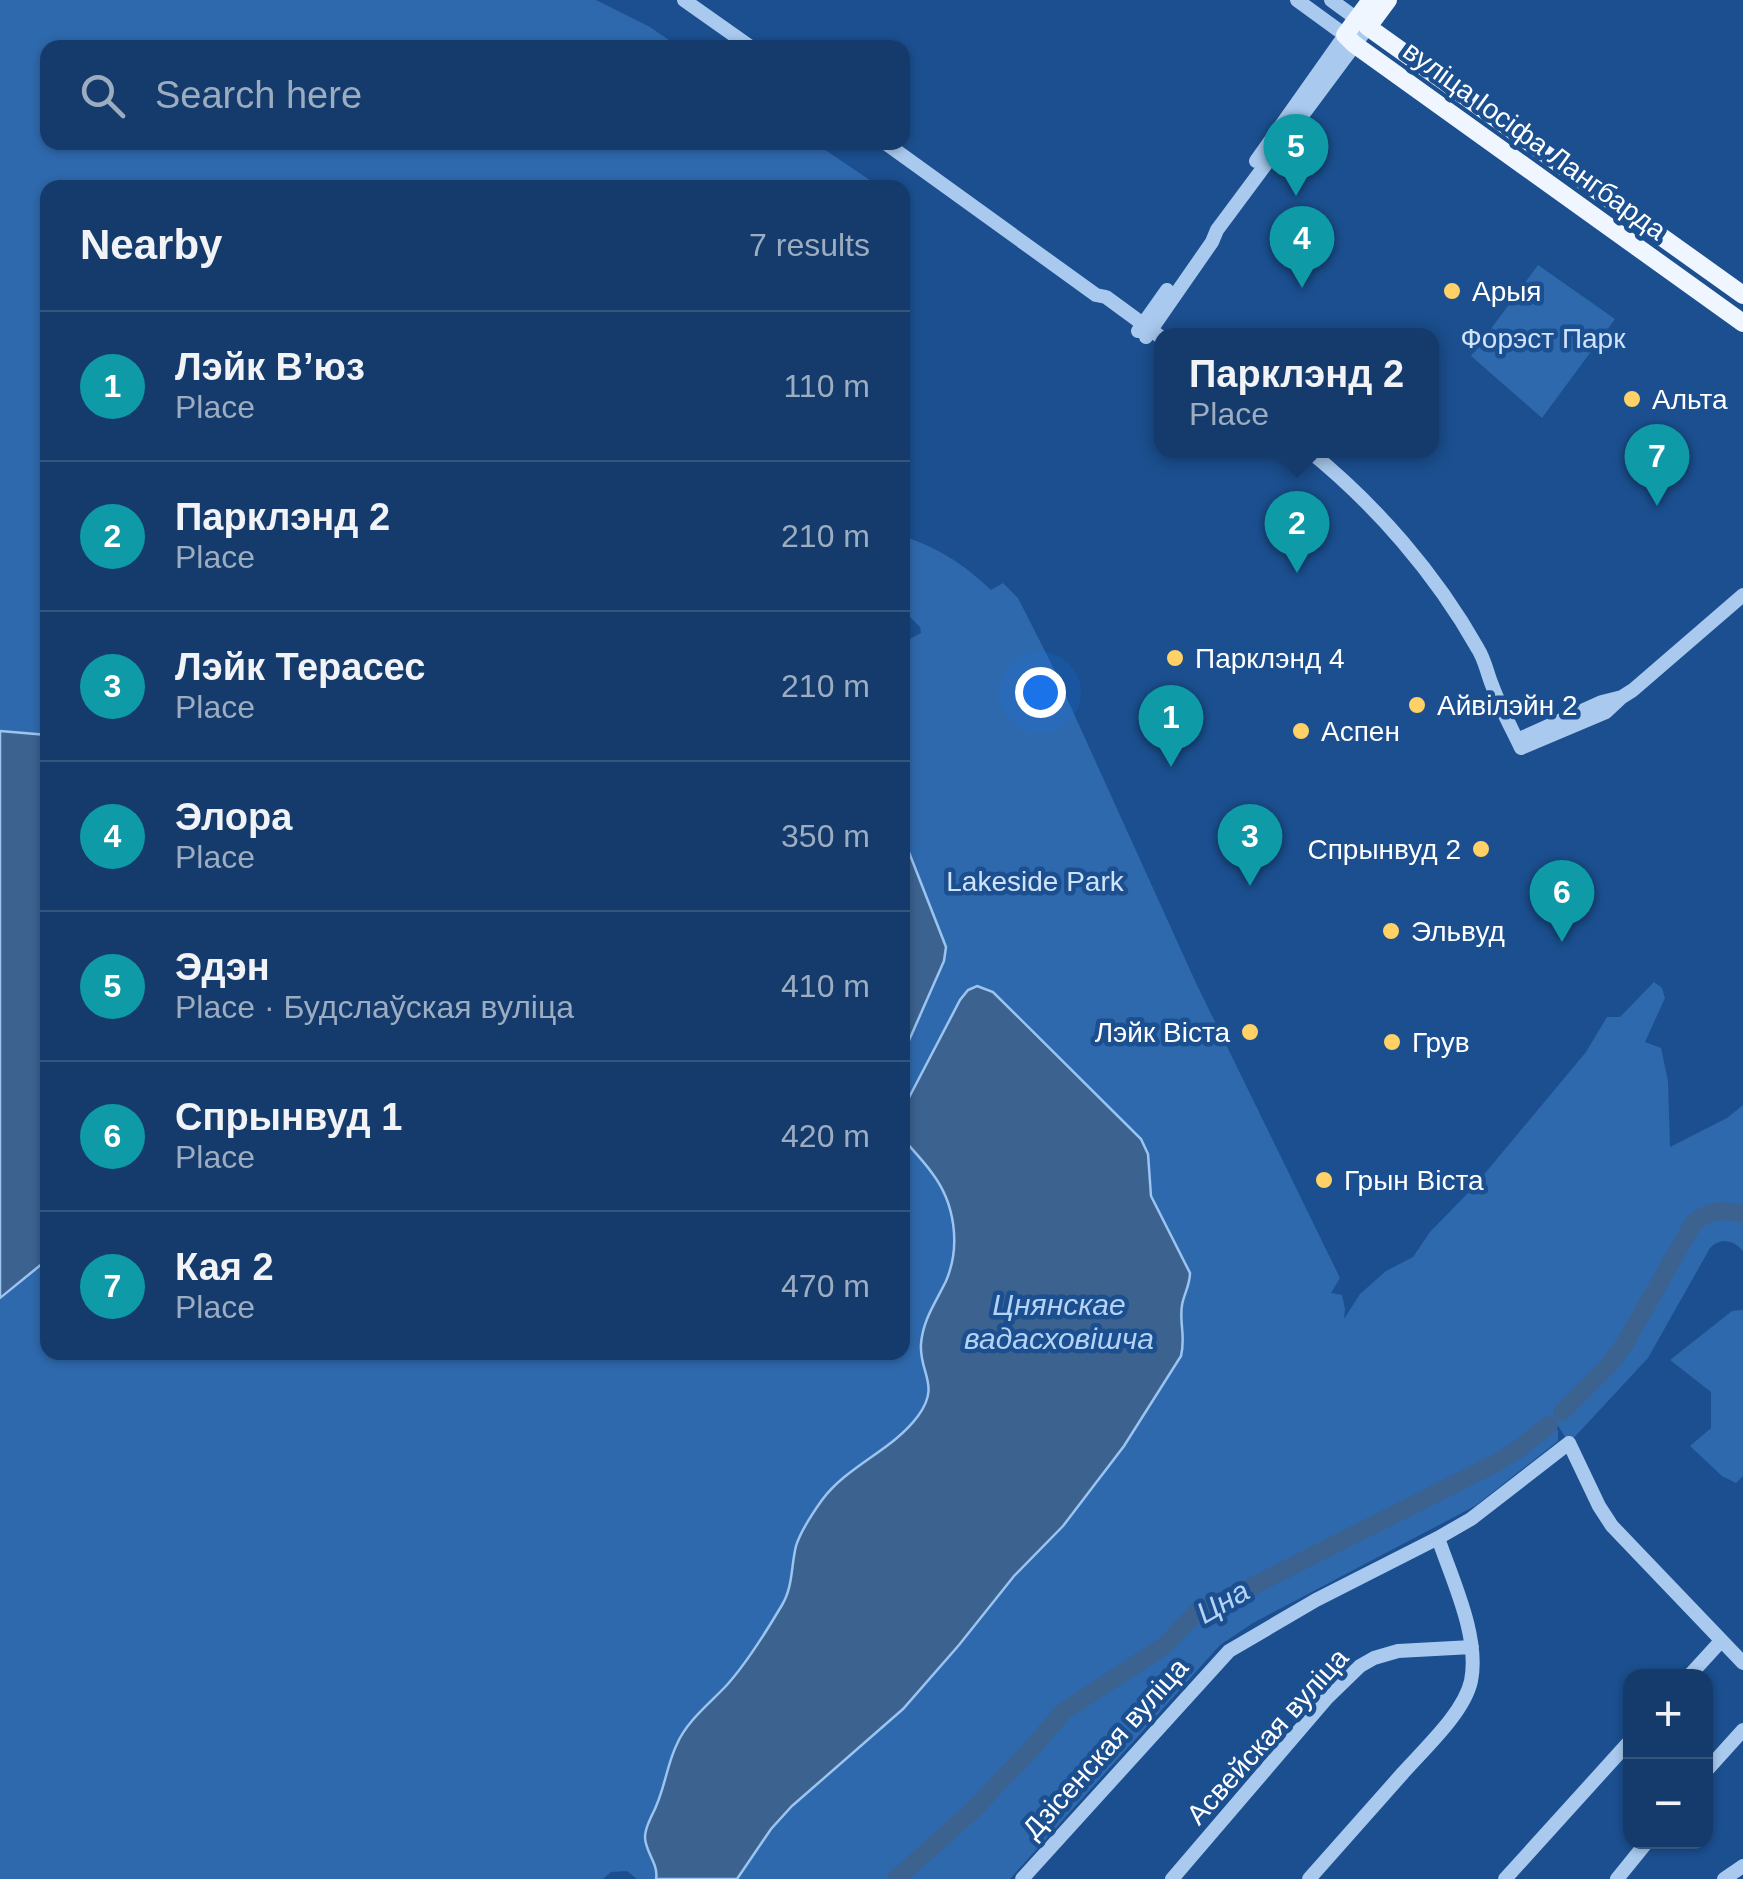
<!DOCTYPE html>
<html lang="en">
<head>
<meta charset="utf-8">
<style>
  body { margin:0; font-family:Helvetica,sans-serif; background:#214673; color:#f1f3f6 }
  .controls { position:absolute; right:30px; bottom:30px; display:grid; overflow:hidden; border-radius:20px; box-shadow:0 2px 8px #0004 }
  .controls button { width:90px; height:90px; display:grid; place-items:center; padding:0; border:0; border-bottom:2px solid #33557e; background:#143b6b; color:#f1f3f6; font:50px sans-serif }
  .you { position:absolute; left:1040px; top:692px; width:35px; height:35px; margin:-25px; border:8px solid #fff; border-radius:50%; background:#1a73e8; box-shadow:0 0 0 15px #1a73e833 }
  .badge { display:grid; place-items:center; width:65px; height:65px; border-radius:50%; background:#ffd166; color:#fff; font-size:32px; font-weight:700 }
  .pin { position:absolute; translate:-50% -82px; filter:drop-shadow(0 2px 5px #0008) }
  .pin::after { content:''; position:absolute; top:52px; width:35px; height:30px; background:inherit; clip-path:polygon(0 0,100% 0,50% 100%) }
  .popup { position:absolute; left:1154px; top:328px; width:285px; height:130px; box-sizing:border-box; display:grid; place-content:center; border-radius:20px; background:#143b6b; filter:drop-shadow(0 2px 8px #0005); font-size:32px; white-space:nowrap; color:#9dadc1 }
  .popup b { font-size:38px; color:#f1f3f6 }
  .popup::after { content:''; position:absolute; left:50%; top:100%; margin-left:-20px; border:20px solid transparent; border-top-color:#143b6b }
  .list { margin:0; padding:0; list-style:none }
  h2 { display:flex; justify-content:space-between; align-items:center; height:130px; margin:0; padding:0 40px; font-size:42px }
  h2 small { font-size:32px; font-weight:400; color:#9dadc1 }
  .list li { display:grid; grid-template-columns:65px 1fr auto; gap:30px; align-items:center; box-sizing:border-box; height:150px; padding:0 40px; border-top:2px solid #33557e }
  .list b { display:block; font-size:38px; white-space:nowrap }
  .list p { margin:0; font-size:32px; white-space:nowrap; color:#9dadc1 }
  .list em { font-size:32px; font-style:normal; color:#9dadc1 }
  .icon { flex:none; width:55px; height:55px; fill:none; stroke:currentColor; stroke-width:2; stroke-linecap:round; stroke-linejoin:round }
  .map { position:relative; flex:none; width:1743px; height:1879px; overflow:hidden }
  .search { position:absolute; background:#143b6b; box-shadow:0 2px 8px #0004; left:40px; top:40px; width:870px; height:110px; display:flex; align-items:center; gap:25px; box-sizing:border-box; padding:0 35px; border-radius:20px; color:#9dadc1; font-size:38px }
  .panel { position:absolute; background:#143b6b; box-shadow:0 2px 8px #0004; left:40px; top:180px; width:870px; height:1180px; border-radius:20px }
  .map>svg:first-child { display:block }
  .green { fill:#2e69ad }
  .water { fill:#3c6290; stroke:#9cc4f0; stroke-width:2.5 }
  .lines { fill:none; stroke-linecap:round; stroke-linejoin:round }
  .river { stroke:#3c6290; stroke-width:18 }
  .minor { stroke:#a9c9ee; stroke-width:14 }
  .major { stroke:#f0f6ff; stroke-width:18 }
  .poi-dot { fill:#ffd166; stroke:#1b4f8f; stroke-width:4 }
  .labels { text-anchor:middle; stroke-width:9; stroke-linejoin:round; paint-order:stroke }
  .street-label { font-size:28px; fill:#fff; stroke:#1b4f8f }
  .poi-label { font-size:28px; fill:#fff; stroke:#1b4f8f; text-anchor:start }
  .park-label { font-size:28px; fill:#cfe3fa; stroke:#1b4f8f }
  .water-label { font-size:30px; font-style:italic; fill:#b5d3f5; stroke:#1b4f8f }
</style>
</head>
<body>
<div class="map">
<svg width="1743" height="1879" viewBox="0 0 1743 1879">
  <rect width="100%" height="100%" fill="#1b4f8f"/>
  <path class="green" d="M0,0H596L650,27L679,47L48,48V142L815,143L880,187L48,188L47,735L0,731Z
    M1538,265L1615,319L1542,418L1471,356Z
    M903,536C938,548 964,564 991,590L1003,583L1018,598L1050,661L1196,983L1340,1278L1331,1293L1342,1295L1345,1309L1344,1319L1360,1294L1386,1271L1413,1257L1430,1232L1471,1190L1586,1052L1607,1017H1620L1654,982L1662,988L1665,998L1645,1042L1661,1048L1668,1081L1670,1147L1727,1118L1743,1105V1251C1733,1240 1721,1237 1710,1248L1648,1358L1569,1443L1553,1418L1558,1431V1441L1475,1506L1253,1623L1220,1645L1010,1879H737L771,1829L812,1788L903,1709L959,1645L1014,1576L1063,1526L1096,1485L1176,1365L1184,1340L1181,1311L1191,1278L1188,1267L1151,1196L1148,1154L1141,1139L993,992L977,986L964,994L903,1109V1054L944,961L946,947L903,837V622L906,641L921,633L920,627L903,610Z
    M903,1138C912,1150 923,1160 932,1173C955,1203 961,1246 946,1281C936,1302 922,1319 921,1344C920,1373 941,1385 919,1416C892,1451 847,1464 822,1500C812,1514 801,1529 797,1546C792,1566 793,1587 782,1605C767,1631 746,1663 726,1686C710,1704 688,1721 677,1743C671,1755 670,1768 667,1780C663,1792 658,1804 652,1815C649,1822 646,1828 646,1836C647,1852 659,1866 656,1879H637L627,1871L611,1872L603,1879H0V1298L47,1259L48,1352H902Z
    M1743,1310V1476L1736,1483L1722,1476L1690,1446L1711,1428V1392L1670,1360L1732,1311Z"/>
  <path class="water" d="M0,731L47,735L48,1259L0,1298Z
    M903,837L946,947L944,961L903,1054Z
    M977,986L993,992L1141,1139L1148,1154L1151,1196L1190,1273C1190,1285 1184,1294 1182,1305C1179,1324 1186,1335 1181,1356L1124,1446L1063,1526L1014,1576L959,1645L903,1709L792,1806L771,1829L737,1879H656C659,1864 645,1852 645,1837C645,1829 649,1822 652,1815C665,1791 666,1766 677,1744C687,1721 709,1704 726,1686C747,1663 766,1632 782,1605C793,1587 791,1566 796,1546C801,1530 812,1514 822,1500C848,1465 892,1451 918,1416C941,1385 919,1373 921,1344C923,1319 936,1302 946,1281C961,1246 955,1203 932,1173C923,1160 912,1150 903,1138V1109L960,1000L968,990Z"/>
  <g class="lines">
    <path class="river" d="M1562,1412L1609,1365L1624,1345L1694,1222C1711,1210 1723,1209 1743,1214
      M896,1879L970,1813L1032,1748L1064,1711L1164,1646L1198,1611L1227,1599L1496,1463L1517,1450L1549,1425"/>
    <path class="minor" d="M684,0L752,48
      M884,142L1096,295L1106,297L1162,338
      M1256,161L1345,35L1297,0
      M1138,331L1167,290
      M1146,337L1212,242L1217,230L1368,27L1331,0
      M1308,450C1375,504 1436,574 1478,649C1485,660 1487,673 1492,685C1500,707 1511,727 1521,748L1606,712L1622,697
      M1524,737L1602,702L1622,697L1633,690L1743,595
      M1689,1676L1721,1641
      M1706,1771L1743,1730
      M1022,1879L1229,1651L1316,1600L1438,1538L1471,1519L1569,1443L1599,1506L1612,1526L1743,1663
      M1172,1879L1327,1698L1360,1666L1374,1658L1398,1651L1472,1647
      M1309,1879C1340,1844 1371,1809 1402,1774C1424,1749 1464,1713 1471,1681C1480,1637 1452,1579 1438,1538
      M1505,1879L1630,1741
      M1617,1879L1647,1842
      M1724,1879L1743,1866"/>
    <path class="major" d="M1371,0L1345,35L1354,44L1743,323
      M1388,0L1368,27L1743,295"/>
  </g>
  <g class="poi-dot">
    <circle cx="1452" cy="291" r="10"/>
    <circle cx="1632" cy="399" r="10"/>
    <circle cx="1175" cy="658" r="10"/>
    <circle cx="1417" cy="705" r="10"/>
    <circle cx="1301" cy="731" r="10"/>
    <circle cx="1481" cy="849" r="10"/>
    <circle cx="1391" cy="931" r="10"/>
    <circle cx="1250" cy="1032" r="10"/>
    <circle cx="1392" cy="1042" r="10"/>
    <circle cx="1324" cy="1180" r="10"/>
  </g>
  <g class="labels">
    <g class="street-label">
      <text transform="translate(1535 140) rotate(36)" y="10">вуліца Іосіфа Лангбарда</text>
      <text transform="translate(1267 1736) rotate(-48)" y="10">Асвейская вуліца</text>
      <text transform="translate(1105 1748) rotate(-48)" y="10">Дзісенская вуліца</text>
    </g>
    <g class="poi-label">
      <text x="1472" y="301">Арыя</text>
      <text x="1652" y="409">Альта</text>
      <text x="1195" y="668">Парклэнд 4</text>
      <text x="1437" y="715">Айвілэйн 2</text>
      <text x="1321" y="741">Аспен</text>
      <text x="1461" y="859" text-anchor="end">Спрынвуд 2</text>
      <text x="1411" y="941">Эльвуд</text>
      <text x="1230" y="1042" text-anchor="end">Лэйк Вiста</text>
      <text x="1412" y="1052">Грув</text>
      <text x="1344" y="1190">Грын Вiста</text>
    </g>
    <g class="park-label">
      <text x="1543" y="348">Форэст Парк</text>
      <text x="1035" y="891">Lakeside Park</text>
    </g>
    <g class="water-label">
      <text x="1059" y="1315">Цнянскае<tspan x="1059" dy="34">вадасховішча</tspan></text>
      <text transform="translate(1223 1602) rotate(-30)" y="10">Цна</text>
    </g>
  </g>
</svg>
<div class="controls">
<button>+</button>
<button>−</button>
</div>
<div class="you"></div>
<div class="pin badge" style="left:1171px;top:767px;background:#0f9aa8">1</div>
<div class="pin badge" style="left:1297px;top:573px;background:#0f9aa8">2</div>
<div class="popup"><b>Парклэнд 2</b>Place</div>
<div class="pin badge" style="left:1250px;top:886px;background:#0f9aa8">3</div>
<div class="pin badge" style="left:1302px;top:288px;background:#0f9aa8">4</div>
<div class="pin badge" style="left:1296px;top:196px;background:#0f9aa8">5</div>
<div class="pin badge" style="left:1562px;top:942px;background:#0f9aa8">6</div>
<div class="pin badge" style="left:1657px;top:506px;background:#0f9aa8">7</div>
<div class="search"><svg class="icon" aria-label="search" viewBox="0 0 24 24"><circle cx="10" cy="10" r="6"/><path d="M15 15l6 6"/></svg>Search here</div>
<section class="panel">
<h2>Nearby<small>7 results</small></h2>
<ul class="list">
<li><span class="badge" style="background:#0f9aa8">1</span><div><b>Лэйк В’юз</b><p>Place</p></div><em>110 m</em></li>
<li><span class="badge" style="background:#0f9aa8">2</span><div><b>Парклэнд 2</b><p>Place</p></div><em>210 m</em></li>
<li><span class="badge" style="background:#0f9aa8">3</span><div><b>Лэйк Терасес</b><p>Place</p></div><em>210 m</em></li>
<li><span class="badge" style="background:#0f9aa8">4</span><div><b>Элора</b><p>Place</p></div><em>350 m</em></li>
<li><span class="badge" style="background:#0f9aa8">5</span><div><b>Эдэн</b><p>Place · Будслаўская вуліца</p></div><em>410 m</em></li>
<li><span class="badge" style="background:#0f9aa8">6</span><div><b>Спрынвуд 1</b><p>Place</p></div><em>420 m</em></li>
<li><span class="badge" style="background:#0f9aa8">7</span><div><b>Кая 2</b><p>Place</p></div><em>470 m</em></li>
</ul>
</section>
</div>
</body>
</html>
